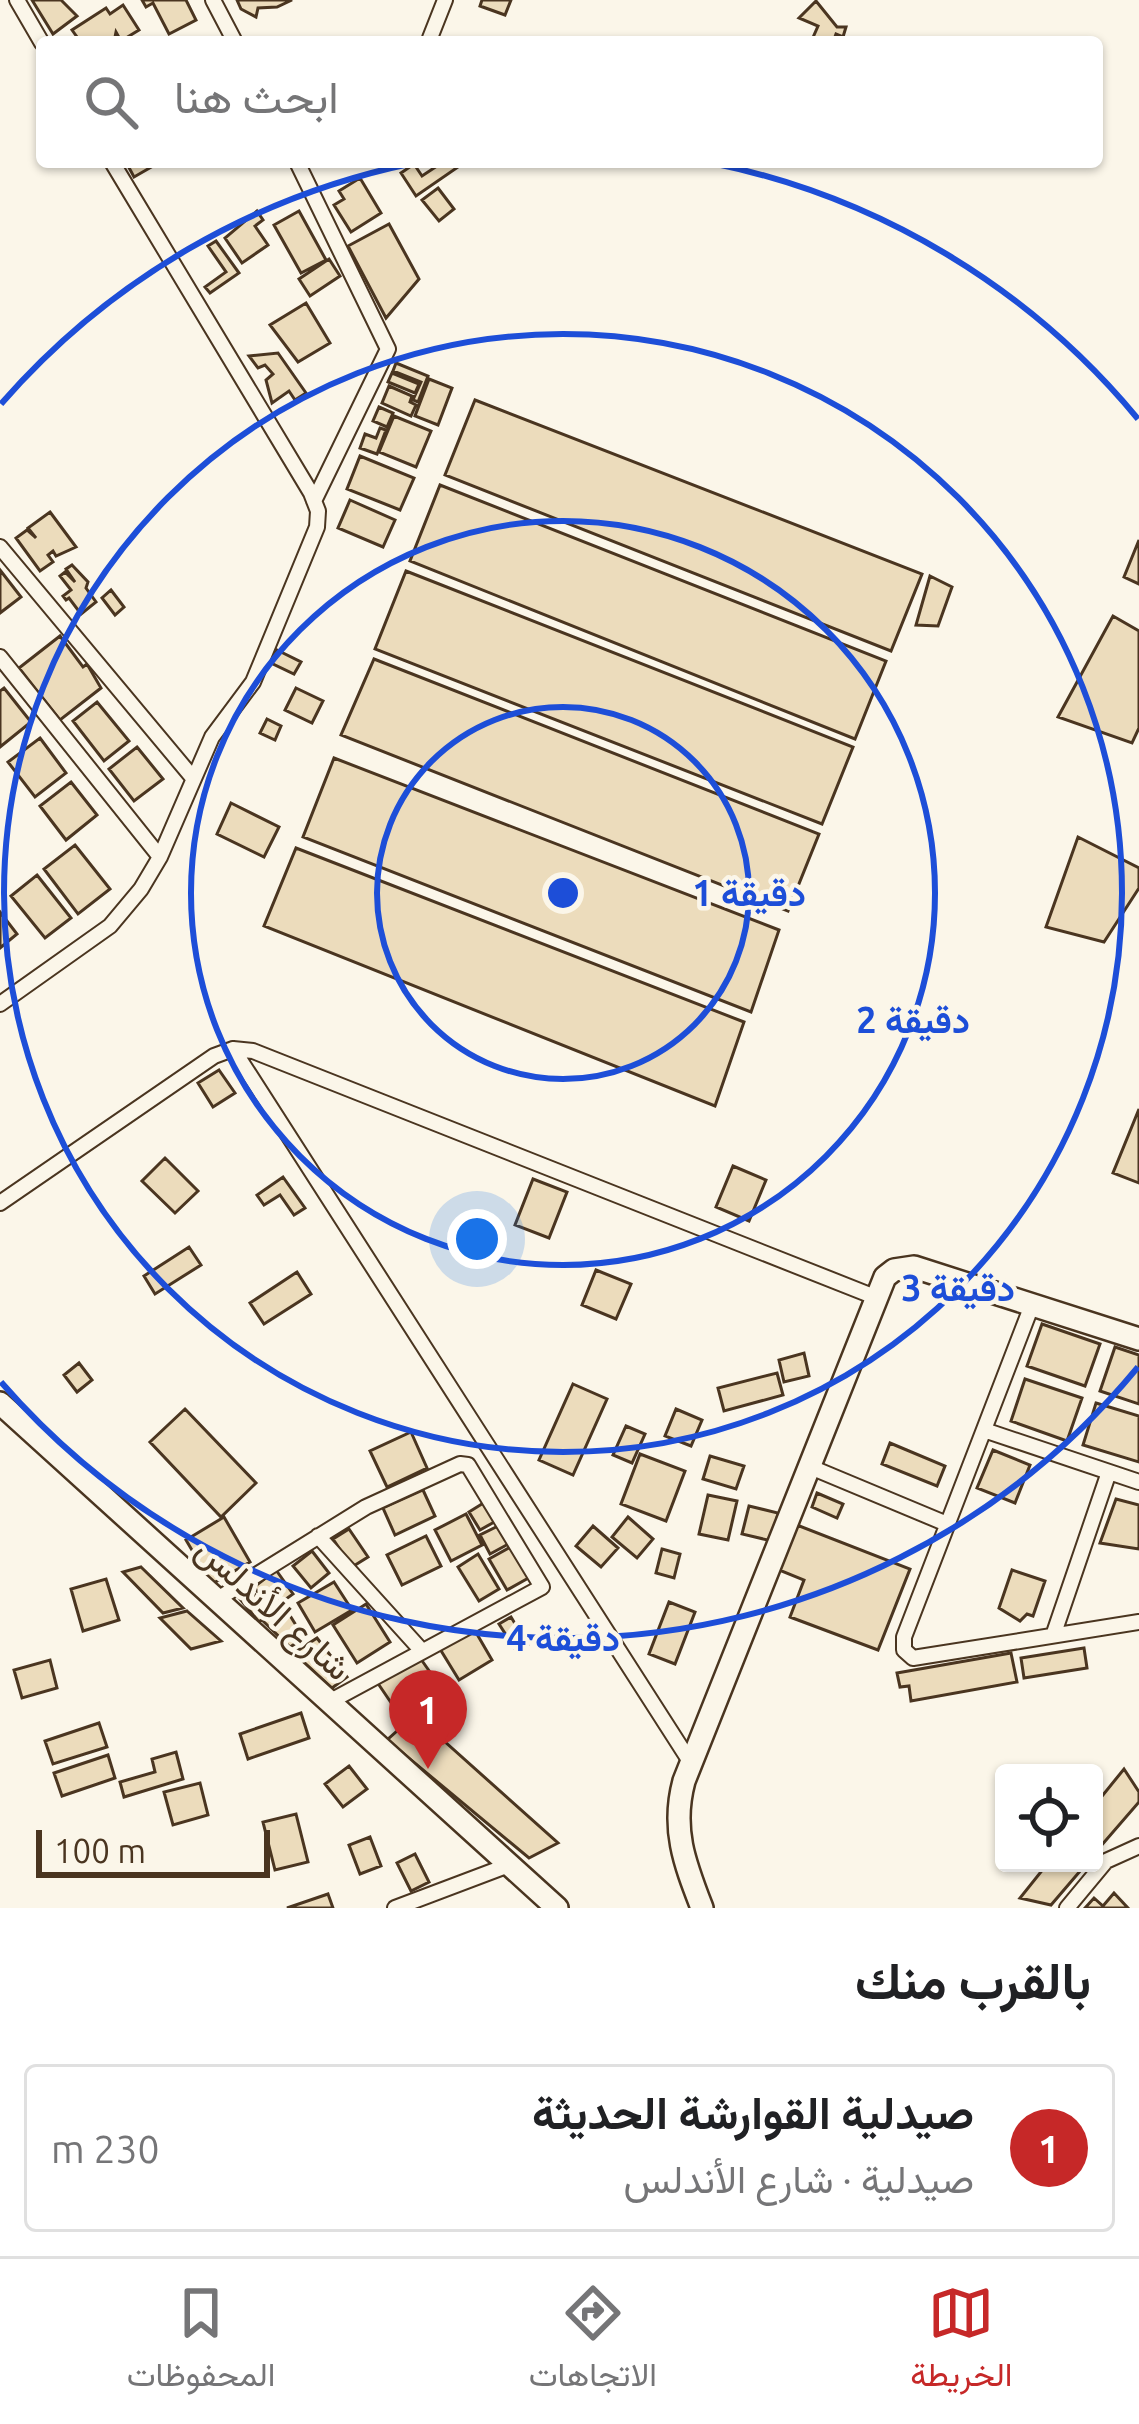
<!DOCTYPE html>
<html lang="ar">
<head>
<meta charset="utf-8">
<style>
  body { margin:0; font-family:Ubuntu,Vazirmatn,sans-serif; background:#f2f2f2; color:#202124; direction:rtl }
  .controls { position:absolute; right:36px; bottom:36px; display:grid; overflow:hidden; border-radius:12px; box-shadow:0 3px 9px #0004 }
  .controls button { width:108px; height:108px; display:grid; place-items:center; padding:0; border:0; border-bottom:3px solid #e0e0e0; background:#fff; color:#202124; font:60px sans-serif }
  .scale { position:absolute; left:36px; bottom:30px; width:234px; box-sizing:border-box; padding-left:12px; border:6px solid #4a3520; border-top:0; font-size:33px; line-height:42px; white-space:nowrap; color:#4a3520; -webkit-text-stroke:9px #fbf6e9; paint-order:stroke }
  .you { position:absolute; left:477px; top:1239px; width:42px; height:42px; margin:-30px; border:9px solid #fff; border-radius:50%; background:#1a73e8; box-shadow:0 0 0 18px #1a73e833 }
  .badge { display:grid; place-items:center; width:78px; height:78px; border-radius:50%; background:#c62828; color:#fff; font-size:39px; font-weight:700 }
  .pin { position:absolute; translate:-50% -99px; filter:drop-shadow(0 3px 6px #0008) }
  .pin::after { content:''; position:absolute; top:63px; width:42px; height:36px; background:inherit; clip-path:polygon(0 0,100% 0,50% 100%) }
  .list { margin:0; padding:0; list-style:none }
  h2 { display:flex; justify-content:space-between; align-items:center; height:156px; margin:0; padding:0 48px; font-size:51px }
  h2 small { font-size:39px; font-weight:400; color:#757577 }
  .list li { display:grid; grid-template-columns:78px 1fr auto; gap:36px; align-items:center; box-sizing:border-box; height:168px; margin:0 24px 24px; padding:0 24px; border:3px solid #e0e0e0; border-radius:12px }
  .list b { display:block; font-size:45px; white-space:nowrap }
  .list p { margin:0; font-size:39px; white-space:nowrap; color:#757577 }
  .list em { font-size:39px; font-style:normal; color:#757577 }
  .icon { flex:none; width:66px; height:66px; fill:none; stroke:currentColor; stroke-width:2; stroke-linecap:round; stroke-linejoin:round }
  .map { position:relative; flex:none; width:1139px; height:1908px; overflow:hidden; direction:ltr }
  .search { position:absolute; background:#fff; box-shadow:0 3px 9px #0004; left:36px; right:36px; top:36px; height:132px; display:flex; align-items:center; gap:30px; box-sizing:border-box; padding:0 42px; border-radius:12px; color:#757577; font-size:45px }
  .sheet { height:348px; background:#fff }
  nav { display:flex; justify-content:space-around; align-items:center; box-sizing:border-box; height:168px; border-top:3px solid #e0e0e0; background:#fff; font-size:33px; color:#757577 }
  nav a { display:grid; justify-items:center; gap:6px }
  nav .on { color:#c62828 }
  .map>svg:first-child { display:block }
  .building { fill:#ecdcbc; stroke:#4a3520; stroke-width:3 }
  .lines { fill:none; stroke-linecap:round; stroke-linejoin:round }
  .minor-casing { stroke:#4a3520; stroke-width:18 }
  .secondary-casing { stroke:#4a3520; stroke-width:26 }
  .minor { stroke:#fbf6e9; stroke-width:14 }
  .secondary { stroke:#fbf6e9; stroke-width:21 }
  .ring { fill:none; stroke:#1d4ed8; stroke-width:6 }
  .labels { text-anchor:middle; stroke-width:9; stroke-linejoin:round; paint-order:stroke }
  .street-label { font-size:36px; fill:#4a3520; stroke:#fbf6e9 }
  .centre { fill:#1d4ed8; stroke:#fbf6e9; stroke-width:6 }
  .ring-label { font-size:36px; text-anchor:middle; font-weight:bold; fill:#1d4ed8; stroke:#fbf6e9; stroke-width:9; stroke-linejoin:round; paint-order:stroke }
</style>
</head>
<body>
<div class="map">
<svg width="1139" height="1908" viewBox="0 0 1139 1908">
  <rect width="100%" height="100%" fill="#fbf6e9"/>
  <path class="building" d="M32,0H61L77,16L53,34Z
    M142,0H186L196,20L169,34L153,3L146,7Z
    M237,0H292L277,7L258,8L256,17L241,9Z
    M482,0H511L505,15L480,6Z
    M816,1L837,27H846L843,37L836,34L833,42H811L818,26L799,18Z
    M123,5L139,30L121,41L116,32L114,42H75L77,37L72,30L106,8L110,14Z
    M126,162H160L134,177Z
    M443,162H454L458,167L416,196L401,173L414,164L422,176Z
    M360,178L381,213L351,232L334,205L344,199L339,191Z
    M438,188L454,209L439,221L422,200Z
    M257,211L263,220L255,226L268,245L242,263L225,238Z
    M299,211L326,260L301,273L274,225Z
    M389,224L419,279L386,318L348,246Z
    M216,241L239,273L210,293L205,287L226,272L208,246Z
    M329,259L340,276L310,296L299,279Z
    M306,303L330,343L298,362L270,325Z
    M278,353L306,393L295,400L289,391L272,403L266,380L273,374L265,365L258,368L249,356Z
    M396,363L428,376L418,402L413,400L421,382L393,371Z
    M392,373L419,384L415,393L388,382Z
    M429,379L452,388L438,425L415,416Z
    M389,386L412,396L410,402L416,405L411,416L382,403Z
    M475,400L922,574L891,651L445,475Z
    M379,407L393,413L387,427L373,421Z
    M394,416L431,431L416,467L379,452Z
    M380,428L386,430L377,454L360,448L365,434L376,438Z
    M360,456L414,478L400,510L347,489Z
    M440,485L886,661L855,739L410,561Z
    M350,500L395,520L383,547L338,528Z
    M50,512L76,547L56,556L53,551L48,555L53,562L40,571L16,538L27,530L36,538L28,528Z
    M1139,540V584L1124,577Z
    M72,565L88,582L86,588L96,602L81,614L69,598L66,600L63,596L71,590L60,576L65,572L75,582L66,569Z
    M0,570L21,597L0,613Z
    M406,571L853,747L822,824L375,649Z
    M930,576L952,587L938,626L916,625Z
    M111,590L124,607L115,615L102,598Z
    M1113,616L1139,631V728L1132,743L1058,717Z
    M60,636L83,667L87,664L101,688L60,720L19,668Z
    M277,650L301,662L294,674L271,663Z
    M374,659L819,834L788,911L341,735Z
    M4,688L31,722L0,747V691Z
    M296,688L323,701L312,723L285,710Z
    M97,702L129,741L104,761L73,721Z
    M267,719L281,726L275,740L260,733Z
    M40,738L66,773L35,797L8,762Z
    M137,747L163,779L134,801L109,769Z
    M334,758L779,930L751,1012L303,837Z
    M71,782L97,815L66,840L40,806Z
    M231,803L279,827L264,857L217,834Z
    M1078,837L1139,868V888L1104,942L1046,927Z
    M75,845L110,889L78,914L44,869Z
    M296,848L744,1022L715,1106L264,926Z
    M37,875L71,918L45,938L11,896Z
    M0,912L17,934L0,948Z
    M219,1070L235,1093L213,1107L198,1083Z
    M1139,1109V1183L1113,1173Z
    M165,1158L198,1191L175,1213L142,1181Z
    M733,1166L766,1180L749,1221L716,1207Z
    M283,1177L305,1208L294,1215L280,1195L264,1205L257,1195Z
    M533,1179L567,1192L549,1238L515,1225Z
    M189,1247L201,1265L155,1294L144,1276Z
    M596,1270L631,1284L616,1319L582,1305Z
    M297,1272L311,1294L264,1324L250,1303Z
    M1042,1324L1100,1344L1085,1386L1027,1366Z
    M1115,1347L1139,1355V1404L1100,1391Z
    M804,1353L809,1376L784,1382L779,1360Z
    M79,1363L92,1380L77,1392L64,1375Z
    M777,1373L783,1395L724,1411L718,1388Z
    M1025,1379L1082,1398L1067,1441L1011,1421Z
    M573,1384L607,1399L573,1475L539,1460Z
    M1096,1403L1139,1416V1462L1083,1445Z
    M185,1409L256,1483L221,1517L150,1442Z
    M676,1409L702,1420L691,1446L665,1436Z
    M626,1426L645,1434L632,1463L613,1455Z
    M411,1432L427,1468L387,1487L370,1451Z
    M890,1443L945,1466L937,1486L882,1464Z
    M993,1450L1030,1465L1015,1503L977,1488Z
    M640,1454L685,1471L666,1521L621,1504Z
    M710,1456L744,1466L736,1489L703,1479Z
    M423,1490L435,1516L395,1535L383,1508Z
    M817,1493L843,1504L837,1518L812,1507Z
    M708,1495L737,1501L728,1540L699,1534Z
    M1116,1499L1139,1505V1549L1100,1543Z
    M485,1502L496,1521L480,1530L469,1512Z
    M749,1506L778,1513L772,1541L742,1534Z
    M466,1514L482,1545L451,1561L435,1530Z
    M224,1517L250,1562L212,1584L186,1540Z
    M628,1517L653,1539L637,1558L612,1537Z
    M797,1525L910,1569L878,1650L790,1617L804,1580L779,1570Z
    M498,1526L512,1542L490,1554L480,1535Z
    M593,1526L618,1548L601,1567L576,1546Z
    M349,1529L368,1557L352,1567L333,1539Z
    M426,1536L441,1566L402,1585L387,1555Z
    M514,1545L532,1576L507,1590L489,1559Z
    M662,1549L680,1554L674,1578L656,1573Z
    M312,1551L329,1573L311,1588L293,1566Z
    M478,1554L499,1589L479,1601L458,1567Z
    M141,1567L183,1608L163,1613L123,1572Z
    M276,1570L293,1594L271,1610L254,1587Z
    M1012,1570L1045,1581L1033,1616L1027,1614L1020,1621L999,1608Z
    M106,1579L119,1620L83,1631L71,1589Z
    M334,1582L352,1610L315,1632L298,1603Z
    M246,1584L270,1613L259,1622L235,1593Z
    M669,1602L695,1612L675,1664L649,1654Z
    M366,1604L390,1642L357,1663L333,1625Z
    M284,1606L304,1638L290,1647L263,1621Z
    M187,1611L221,1641L191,1649L160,1618Z
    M511,1617L528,1645L517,1652L499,1624Z
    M474,1629L492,1660L459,1680L440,1649Z
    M317,1638L347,1677L332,1688L294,1653Z
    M1084,1648L1087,1668L1024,1678L1021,1658Z
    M1011,1653L1017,1682L911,1701L909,1686L900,1687L897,1673Z
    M418,1655L437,1682L396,1710L377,1682Z
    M50,1660L57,1688L22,1698L14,1670Z
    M301,1713L309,1738L248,1759L240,1734Z
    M415,1715L558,1843L529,1858L387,1740Z
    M99,1723L107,1747L53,1764L45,1741Z
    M176,1752L183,1779L124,1797L120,1782L155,1772L152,1759Z
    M108,1755L115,1778L62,1796L54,1773Z
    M349,1766L367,1789L343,1807L325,1784Z
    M1124,1769L1139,1792V1802L1094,1854V1806Z
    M200,1783L208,1815L173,1825L164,1792Z
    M296,1814L308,1862L275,1870L263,1822Z
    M370,1837L381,1866L360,1874L349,1845Z
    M415,1854L429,1882L411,1891L397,1863Z
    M1048,1863H1087L1051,1905L1020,1898Z
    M1114,1893L1128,1908H1085L1094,1898L1103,1906Z
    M328,1894L333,1908H287Z"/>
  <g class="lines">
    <g class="minor-casing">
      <path id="minor" d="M17,0L42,43
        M213,0L235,42
        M430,38L445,0
        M297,162L388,349L314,501
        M0,547L193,778
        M0,657L160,857
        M0,1004L110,926L141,889L160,857L212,737L253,682L317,527L318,511L311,493L112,162
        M233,1049L691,1763
        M0,1203L214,1056L233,1049L253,1051L875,1297
        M1032,1305L904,1637V1650L913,1658L1139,1622
        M984,1430L1139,1482
        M808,1466L947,1524
        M318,1536L422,1651
        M216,1600L366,1507L460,1464L468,1465L542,1587L329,1702
        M1054,1633L1109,1472
        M395,1908L509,1865
        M1067,1908L1106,1861L1139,1846"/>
    </g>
    <g class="secondary-casing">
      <path id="secondary" d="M0,1403L557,1908
        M702,1908C685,1864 671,1829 684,1781L885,1277L894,1270L914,1267L1139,1339"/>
    </g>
    <use href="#minor" class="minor"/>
    <use href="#secondary" class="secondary"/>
  </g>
  <g class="ring">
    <circle cx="563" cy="893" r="186"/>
    <circle cx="563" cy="893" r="372"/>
    <circle cx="563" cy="893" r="559"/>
    <path d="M1138 1367A745 745 0 0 1 1 1382M1 404A745 745 0 0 1 414 163M712 163A745 745 0 0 1 1138 419"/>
  </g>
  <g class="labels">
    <g class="street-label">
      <text transform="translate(274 1608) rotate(42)" y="13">شارع الأندلس</text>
    </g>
  </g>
  <circle cx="563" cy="893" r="18" class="centre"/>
  <g class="ring-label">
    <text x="749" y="906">1 دقيقة</text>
    <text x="913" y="1033">2 دقيقة</text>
    <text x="958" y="1301">3 دقيقة</text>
    <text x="563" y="1651">4 دقيقة</text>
  </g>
</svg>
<div class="controls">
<button><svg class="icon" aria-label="locate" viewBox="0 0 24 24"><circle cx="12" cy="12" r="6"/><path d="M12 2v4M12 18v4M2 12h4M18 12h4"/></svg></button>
</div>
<div class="scale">100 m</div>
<div class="you"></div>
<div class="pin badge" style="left:428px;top:1769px">1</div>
<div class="search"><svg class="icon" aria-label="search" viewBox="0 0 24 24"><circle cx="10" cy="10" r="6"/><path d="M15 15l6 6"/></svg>ابحث هنا</div>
</div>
<section class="sheet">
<h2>بالقرب منك<small></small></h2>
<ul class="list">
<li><span class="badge">1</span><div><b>صيدلية القوارشة الحديثة</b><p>صيدلية · شارع الأندلس</p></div><em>230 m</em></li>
</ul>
</section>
<nav>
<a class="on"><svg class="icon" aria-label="map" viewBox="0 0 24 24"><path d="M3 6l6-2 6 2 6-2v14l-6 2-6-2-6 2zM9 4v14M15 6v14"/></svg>الخريطة</a>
<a><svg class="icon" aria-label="directions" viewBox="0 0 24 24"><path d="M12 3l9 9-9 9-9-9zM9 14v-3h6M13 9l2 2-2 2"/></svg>الاتجاهات</a>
<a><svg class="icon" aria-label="saved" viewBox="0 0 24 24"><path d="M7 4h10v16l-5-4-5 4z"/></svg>المحفوظات</a>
</nav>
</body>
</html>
